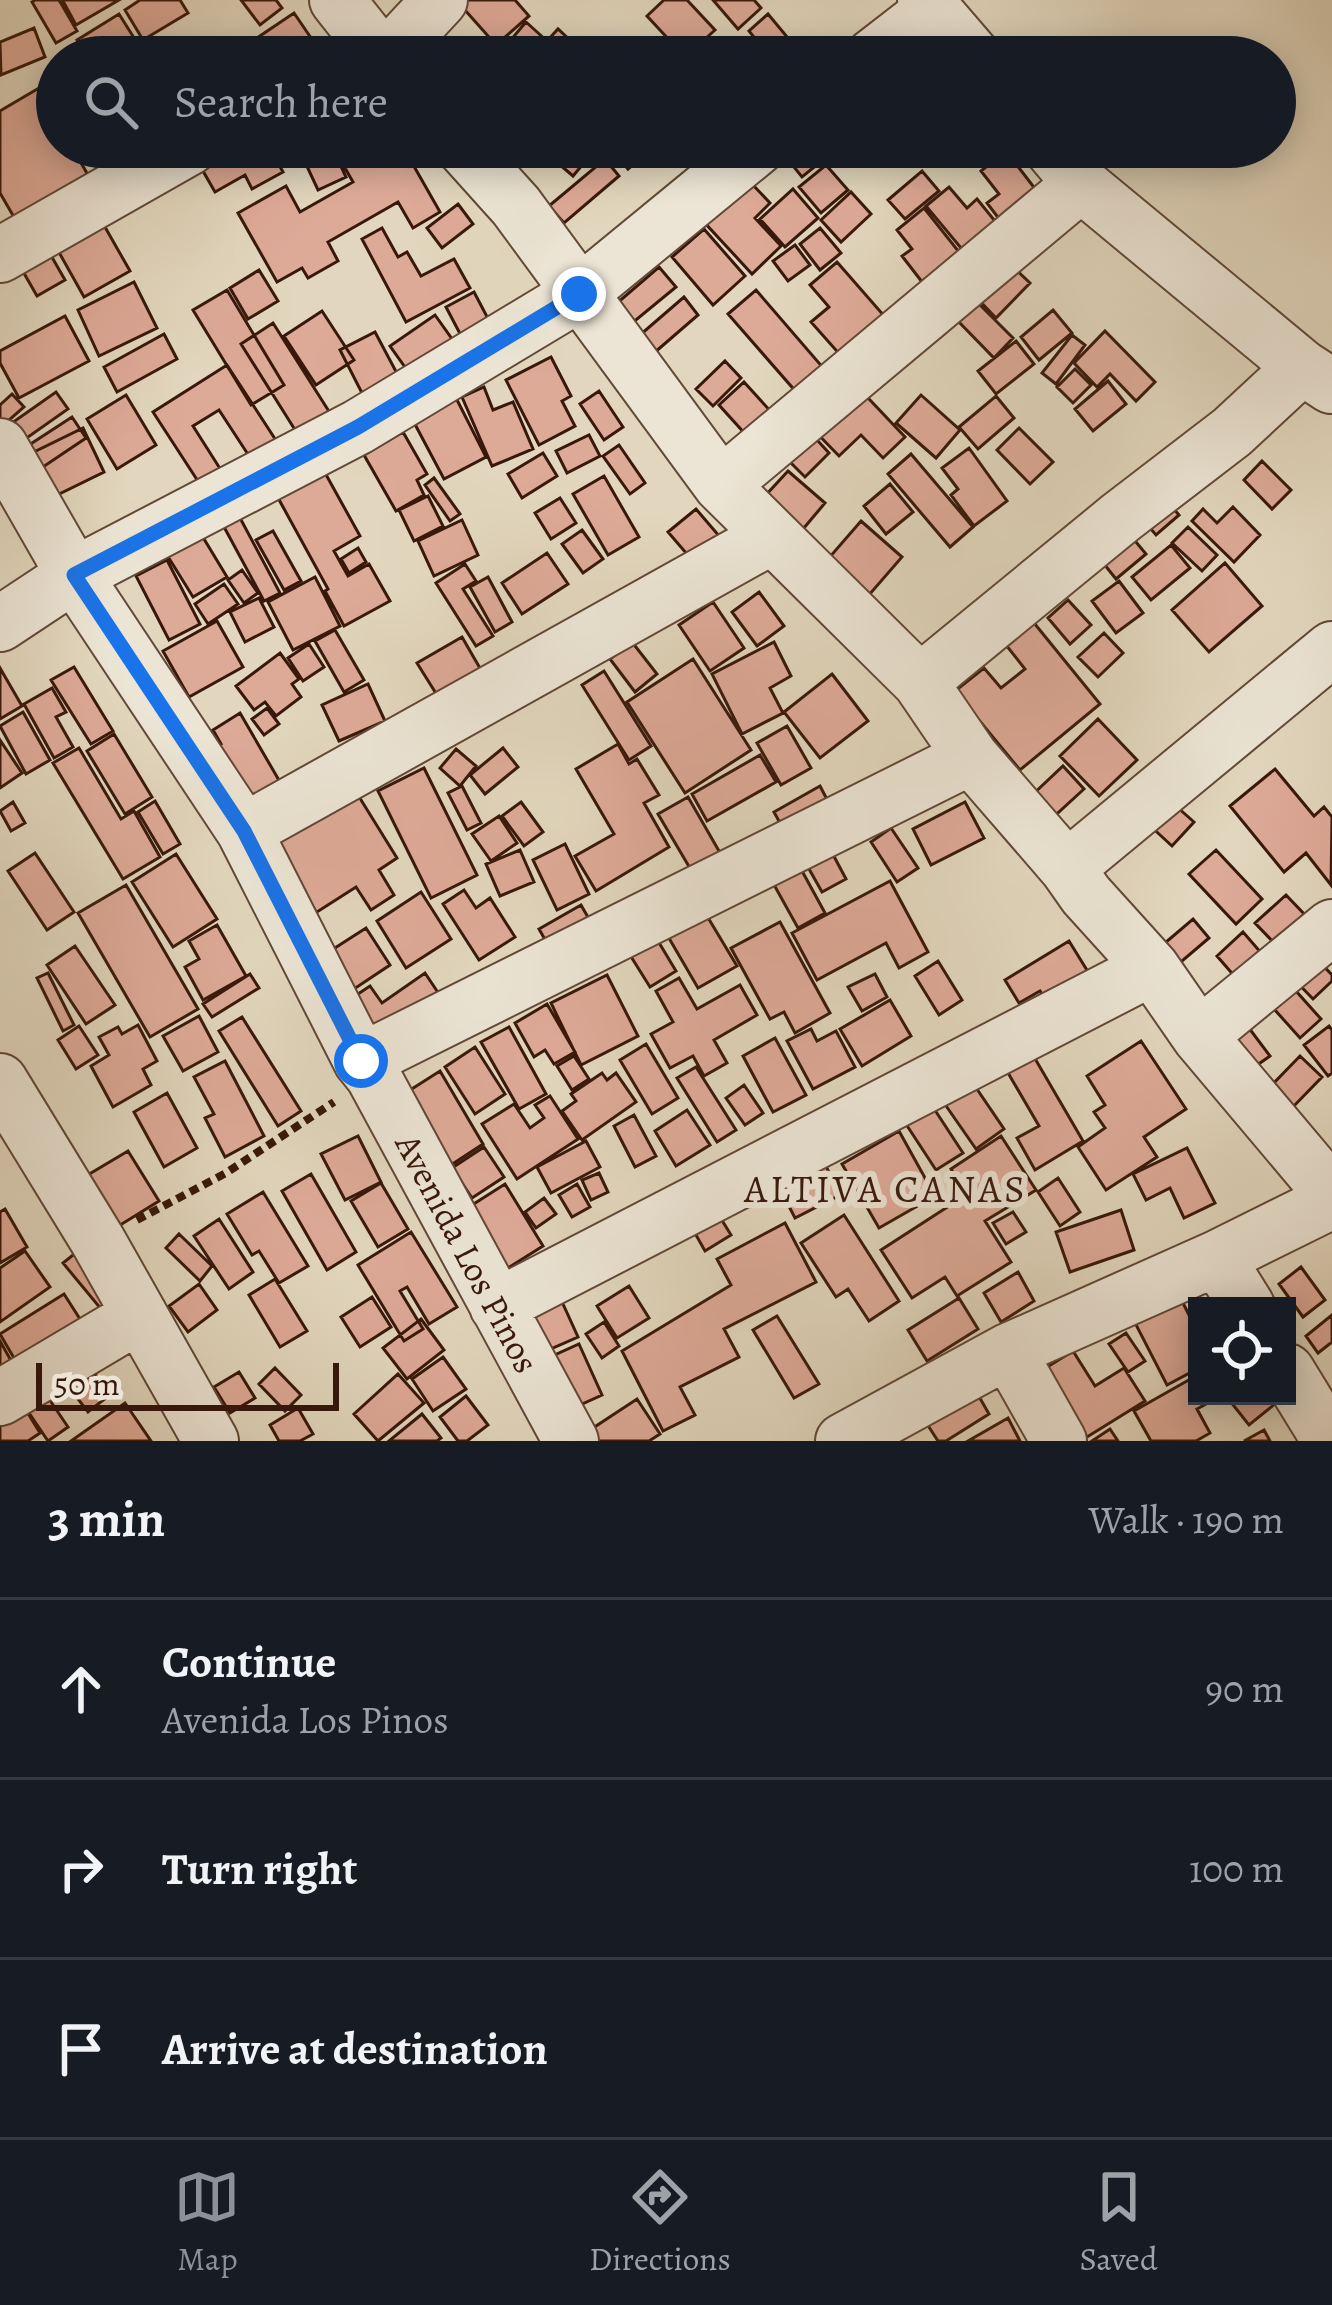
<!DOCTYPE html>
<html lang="en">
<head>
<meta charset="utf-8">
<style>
  body { margin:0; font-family:Alegreya,serif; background:#20242c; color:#f1f3f6 }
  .controls { position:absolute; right:36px; bottom:36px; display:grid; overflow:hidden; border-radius:0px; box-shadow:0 6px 30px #0003 }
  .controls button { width:108px; height:108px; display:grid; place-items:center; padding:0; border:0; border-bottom:3px solid #363941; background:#171b24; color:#f1f3f6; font:60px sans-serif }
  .scale { position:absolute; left:36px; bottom:30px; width:303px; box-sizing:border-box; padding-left:12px; border:6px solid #38180a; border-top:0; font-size:33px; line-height:42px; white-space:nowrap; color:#38180a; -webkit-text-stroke:9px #ece5d5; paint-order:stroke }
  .stop { position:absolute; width:36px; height:36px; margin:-27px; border:9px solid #1a73e8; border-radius:50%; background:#fff }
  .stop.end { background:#1a73e8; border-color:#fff; box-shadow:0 3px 12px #0008 }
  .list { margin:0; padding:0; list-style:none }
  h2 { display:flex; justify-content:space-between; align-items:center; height:156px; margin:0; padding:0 48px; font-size:51px }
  h2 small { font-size:39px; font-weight:400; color:#9ea1a6 }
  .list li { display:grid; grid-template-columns:78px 1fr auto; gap:36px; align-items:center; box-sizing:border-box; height:180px; padding:0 48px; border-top:3px solid #363941 }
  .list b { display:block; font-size:45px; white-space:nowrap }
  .list p { margin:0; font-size:39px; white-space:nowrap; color:#9ea1a6 }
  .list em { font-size:39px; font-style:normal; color:#9ea1a6 }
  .icon { flex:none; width:66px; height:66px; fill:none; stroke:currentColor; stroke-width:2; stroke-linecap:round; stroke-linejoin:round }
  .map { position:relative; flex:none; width:1332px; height:1441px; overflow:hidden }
  .search { position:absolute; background:#171b24; box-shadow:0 6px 30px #0003; left:36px; right:36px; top:36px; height:132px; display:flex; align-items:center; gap:30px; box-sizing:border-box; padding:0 42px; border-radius:66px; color:#9ea1a6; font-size:45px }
  .sheet { height:696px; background:#171b24 }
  nav { display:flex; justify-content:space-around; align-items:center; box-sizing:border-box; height:168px; border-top:3px solid #363941; background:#171b24; font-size:33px; color:#9ea1a6 }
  nav a { display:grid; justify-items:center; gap:6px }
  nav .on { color:#8c9099 }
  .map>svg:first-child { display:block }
  .building { fill:#deaa98; stroke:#38180a; stroke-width:3 }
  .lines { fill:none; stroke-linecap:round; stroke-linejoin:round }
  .minor-casing { stroke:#624837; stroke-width:58 }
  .path { stroke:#38180a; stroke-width:8; stroke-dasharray:9 6; stroke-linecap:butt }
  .minor { stroke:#ece5d5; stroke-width:54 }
  .route { stroke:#1a73e8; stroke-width:15 }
  .labels { text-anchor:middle; stroke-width:12; stroke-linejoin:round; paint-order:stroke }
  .street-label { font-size:36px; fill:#38180a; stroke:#ece5d5 }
  .neighbourhood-label { font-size:39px; letter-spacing:3px; fill:#38180a; stroke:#ece5d5 }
</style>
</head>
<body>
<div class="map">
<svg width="1332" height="1441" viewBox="0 0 1332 1441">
  <rect width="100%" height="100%" fill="#e2d7be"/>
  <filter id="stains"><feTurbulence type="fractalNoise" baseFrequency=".00167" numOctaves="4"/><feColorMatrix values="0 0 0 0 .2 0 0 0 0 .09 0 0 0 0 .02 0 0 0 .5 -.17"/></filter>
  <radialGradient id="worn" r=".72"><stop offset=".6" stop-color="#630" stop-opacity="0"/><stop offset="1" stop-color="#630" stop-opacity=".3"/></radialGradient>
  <path class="building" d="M35,0H59L77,31L56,43L32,2Z
    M65,0H119L76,25L63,1Z
    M140,0H180L188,13L143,40L125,10Z
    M241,0H276L282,8L260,25Z
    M456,0H515L529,16L496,45Z
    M664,0H687L715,30L685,57L647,16Z
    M713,0H754L761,8L738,29Z
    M294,13L324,57H270L257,38Z
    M119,14L141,49L128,57H118L109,44L87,57L77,40Z
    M768,14L788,38L768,55L749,31Z
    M526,22L547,41L558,29L573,43L561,57H514L504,48Z
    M34,28L45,57L1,75L0,42Z
    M719,38L744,57H705Z
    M39,88L57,121V147H72L96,189L22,231L0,193V111Z
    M85,147H136L108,184Z
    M230,147H269L283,172L252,189L245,175L215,192L199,164Z
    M298,147H332L346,177L318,190Z
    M381,147H403L440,212L413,228L398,202L328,242L338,261L308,278L302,268L277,282L238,213L286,186L300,212L353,182L345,168Z
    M561,147H575L588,158L573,176L552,158Z
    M610,147H637L644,155L628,169Z
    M799,147H823L829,155L802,177L786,157Z
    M1006,151L1043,199L1006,228L987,203L999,194L981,171Z
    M605,159L619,176L564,223L549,206Z
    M826,165L848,190L821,213L799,187Z
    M736,167L770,203L755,218L781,246L752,274L703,221Z
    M922,171L939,191L905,219L888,200Z
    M949,187L967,208L977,199L999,226L966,254L926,206Z
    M793,189L818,218L785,247L760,219Z
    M851,192L871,214L841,242L821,220Z
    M458,204L473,224L442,248L427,228Z
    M924,208L963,257L926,287L902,256L912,249L897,230Z
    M97,213L130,271L84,297L51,238Z
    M382,228L398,257L407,252L421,276L454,259L470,288L406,322L362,239Z
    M820,228L841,253L820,270L800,244Z
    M704,229L745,276L713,305L672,257Z
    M795,245L810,265L788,281L773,261Z
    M49,252L65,280L37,296L21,268Z
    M837,262L886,318L842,357L811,322L829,307L810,285Z
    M1009,263L1030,283L996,318L976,297Z
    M659,267L676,287L625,329L609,310Z
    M259,270L278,301L248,319L230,288Z
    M134,282L157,328L99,356L78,310Z
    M227,290L284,385L251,405L193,310Z
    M756,290L825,370L798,394L728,314Z
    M474,292L495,332L467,347L446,307Z
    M684,297L698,315L654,353L640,335Z
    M976,301L1013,338L994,358L957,320Z
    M1053,310L1072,333L1039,360L1021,337Z
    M322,311L354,360L316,385L284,336Z
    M435,315L457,346L412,377L390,346Z
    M65,316L89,361L19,398L0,363V351Z
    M273,323L330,413L297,433L241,344Z
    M1105,331L1155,382L1136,401L1110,374L1097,387L1074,363Z
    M375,332L400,379L364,397L340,350Z
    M164,334L177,359L117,392L104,367Z
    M1072,335L1085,345L1056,384L1042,373Z
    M1016,341L1034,364L996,394L978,371Z
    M551,357L571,396L562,401L575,426L539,445L506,380Z
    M725,361L741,378L713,406L696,389Z
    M227,365L279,445L253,462L219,410L193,426L226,478L205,492L153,412Z
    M1075,369L1091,385L1073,403L1057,387Z
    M852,381L905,437L883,458L861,435L839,456L807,423Z
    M1108,381L1126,404L1093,431L1075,409Z
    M744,382L773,414L748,437L719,405Z
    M484,387L493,410L513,402L533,449L492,466L462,397Z
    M452,390L486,457L444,479L409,413Z
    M599,391L623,427L604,440L580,404Z
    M56,392L68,409L21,442L9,425Z
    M12,394L24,407L0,428V405Z
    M126,395L156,445L117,469L87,419Z
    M921,395L960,430L936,458L896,423Z
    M996,396L1014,418L978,449L959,427Z
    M72,417L86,438L40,469L26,447Z
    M83,428L104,472L53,497L32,453Z
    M1019,428L1053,462L1030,484L997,450Z
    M807,429L829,453L805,477L782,454Z
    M403,432L427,474L417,480L424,495L396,511L364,455Z
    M589,435L600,456L567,473L556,451Z
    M619,445L645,483L630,494L603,456Z
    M969,448L1007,501L974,526L951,495L958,489L942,468Z
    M543,453L557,476L522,498L508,474Z
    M911,454L973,527L950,547L888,474Z
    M1262,461L1291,490L1272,509L1244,480Z
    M324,471L360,536L334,551L348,576L369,564L390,601L344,626L325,591L328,589L277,496Z
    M788,471L825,503L803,529L765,496Z
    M604,476L639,537L608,555L573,494Z
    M434,478L460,514L450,521L425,485Z
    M890,484L913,512L886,534L864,506Z
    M1161,494L1179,515L1156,535L1138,514Z
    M428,496L443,526L414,541L399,510Z
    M560,498L576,523L551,539L535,513Z
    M1233,507L1260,535L1234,562L1192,521L1203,509L1217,523Z
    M696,509L726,544L698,567L668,532Z
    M239,516L280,593L264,601L223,525Z
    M462,520L478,555L434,576L418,541Z
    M861,521L902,557L869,595L828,559Z
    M1188,527L1217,555L1202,571L1172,543Z
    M582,530L603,559L583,573L562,544Z
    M1126,530L1146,554L1116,579L1096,554Z
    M273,531L301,581L284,590L256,540Z
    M201,534L227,577L193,597L167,555Z
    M1171,545L1190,568L1151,600L1132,577Z
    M358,548L366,562L349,573L341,559Z
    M547,553L568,584L522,614L502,583Z
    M167,560L200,624L169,640L136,576Z
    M1225,563L1262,606L1209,652L1172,610Z
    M465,564L476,581L463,589L493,636L476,646L436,583Z
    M242,570L258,593L244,603L228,580Z
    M315,577L340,626L293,650L268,602Z
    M488,577L512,622L495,632L470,587Z
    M1119,581L1143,613L1116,633L1092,601Z
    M224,584L238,604L208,624L195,604Z
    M759,592L784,626L757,646L732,612Z
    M259,598L274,627L245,642L230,612Z
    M1068,600L1091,625L1070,644L1048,618Z
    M713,602L744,648L710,671L679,625Z
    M1030,618L1100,704L1020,770L955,691L984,668L1001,688L1025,669L1002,640Z
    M217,621L243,667L189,697L163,651Z
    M335,630L364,680L344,692L315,641Z
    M1104,633L1123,653L1098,677L1078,657Z
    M462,637L481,670L437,695L417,663Z
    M632,642L657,674L635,692L610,659Z
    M774,642L791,676L770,688L783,713L742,734L712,674Z
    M309,644L324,667L303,681L288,658Z
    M280,653L299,679L292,684L301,697L276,716L265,702L254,710L236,686Z
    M693,659L751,750L685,793L627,702Z
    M74,667L113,731L91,744L51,680Z
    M0,668L22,706L0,719Z
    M604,671L651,746L629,760L582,685Z
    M832,674L868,721L820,758L784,712Z
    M368,684L385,721L339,741L322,705Z
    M52,688L66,712L56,717L73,747L54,758L24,704Z
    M267,708L279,724L264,735L252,719Z
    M23,712L50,760L26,774L0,726Z
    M240,713L280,782L235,808L203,754L221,744L213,730Z
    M1098,719L1137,760L1099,796L1060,756Z
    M787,726L811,768L781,785L757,743Z
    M114,734L152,797L125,814L87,751Z
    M0,740L22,773L0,788Z
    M618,744L629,764L637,759L659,795L644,803L669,847L596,891L575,856L614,834L576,769Z
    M79,748L121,819L134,811L160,857L123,879L53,763Z
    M503,748L518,767L485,794L470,775Z
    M456,749L476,766L460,786L440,768Z
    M760,755L776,782L707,821L692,794Z
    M1063,766L1084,789L1049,821L1029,798Z
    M424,768L477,875L431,898L378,791Z
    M1275,769L1314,816L1324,807L1332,817L1331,885L1306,853L1284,872L1230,806Z
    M462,786L481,823L467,830L448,793Z
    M820,786L832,809L786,834L774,812Z
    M353,787L397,858L379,870L394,895L371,910L356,887L306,919L260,845Z
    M688,797L723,858L694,875L658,814Z
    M1168,799L1194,822L1172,846L1147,823Z
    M155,801L180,844L163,854L138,812Z
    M13,802L25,823L11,831L0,811Z
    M521,802L543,832L524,846L502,816Z
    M965,802L984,838L931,865L913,829Z
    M499,816L517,843L491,861L472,834Z
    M891,828L918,868L897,882L871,842Z
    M565,844L589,894L557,910L533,860Z
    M829,847L846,879L822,892L804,860Z
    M790,849L825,913L798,928L763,865Z
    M520,850L534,882L500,896L486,864Z
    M1216,850L1262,899L1236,924L1189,874Z
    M35,853L74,912L47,930L8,871Z
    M176,854L217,919L173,947L132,882Z
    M890,881L928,952L899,968L886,943L817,980L792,933Z
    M126,885L198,1009L150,1037L78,913Z
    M464,890L476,908L490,898L515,937L479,960L443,904Z
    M421,892L451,939L406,968L377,921Z
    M1286,895L1307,917L1277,946L1255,923Z
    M581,905L597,933L555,957L539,929Z
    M704,911L737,966L698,988L666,933Z
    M1193,919L1209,938L1168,973L1152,954Z
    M780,922L830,1013L795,1033L784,1012L770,1019L731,948Z
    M217,925L246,976L203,1000L185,967L199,959L189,941Z
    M366,928L390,965L348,993L324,955Z
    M652,931L676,971L650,987L625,947Z
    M1243,932L1263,955L1236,978L1217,956Z
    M1069,941L1098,988L1055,1014L1040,991L1019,1003L1005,980Z
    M75,946L115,1005L86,1024L47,965Z
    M1310,952L1332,975V981L1313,999L1288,973Z
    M938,961L962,1000L939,1015L915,976Z
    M48,973L74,1025L63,1031L37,978Z
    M425,973L443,1000L372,1048L343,1004L370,986L382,1003Z
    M250,974L259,988L212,1017L203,1004Z
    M875,974L887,997L862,1011L848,987Z
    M607,975L638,1036L581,1065L551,1003Z
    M679,978L697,1009L740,985L757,1015L714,1040L727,1063L704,1076L693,1056L670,1068L651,1034L673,1022L656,991Z
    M1287,981L1321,1019L1300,1038L1266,1000Z
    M890,1000L911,1036L862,1066L840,1029Z
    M547,1004L575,1052L554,1064L545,1050L534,1057L515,1023Z
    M199,1016L218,1052L183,1071L163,1036Z
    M1240,1016L1270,1056L1253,1068L1223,1028Z
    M242,1017L301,1111L278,1126L219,1031Z
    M138,1025L157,1061L143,1069L151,1085L113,1107L91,1066L109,1055L99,1037L118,1027L122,1034Z
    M79,1026L98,1055L76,1069L58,1040Z
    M1329,1026L1332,1030V1073L1328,1076L1304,1045Z
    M509,1027L546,1094L519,1109L481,1042Z
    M811,1029L817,1041L836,1031L855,1067L813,1089L787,1041Z
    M775,1038L806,1095L773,1112L743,1056Z
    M1023,1038L1083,1141L1035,1170L1017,1138L1039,1126L997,1054Z
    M1141,1041L1186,1109L1144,1137L1157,1157L1106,1190L1078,1147L1105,1128L1094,1112L1105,1105L1087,1076Z
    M646,1044L678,1098L652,1114L620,1060Z
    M475,1047L505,1094L475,1114L445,1067Z
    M574,1056L589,1079L572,1090L557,1066Z
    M1300,1056L1322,1077L1292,1108L1270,1087Z
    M225,1061L264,1136L225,1157L205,1118L214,1114L194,1077Z
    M696,1067L736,1130L717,1142L677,1078Z
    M964,1070L1004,1129L976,1149L935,1090Z
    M440,1071L483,1144L451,1165L407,1092Z
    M602,1073L607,1080L616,1073L636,1102L582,1140L562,1111L576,1101L571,1094Z
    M744,1085L763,1113L745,1125L726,1098Z
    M167,1093L197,1148L164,1167L134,1112Z
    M550,1096L578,1139L517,1179L482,1124L514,1104L530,1128L544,1118L535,1105Z
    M929,1101L963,1153L936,1170L902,1118Z
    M687,1110L710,1145L676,1166L655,1131Z
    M634,1115L656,1156L635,1167L614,1126Z
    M899,1131L935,1196L879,1228L842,1164Z
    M358,1136L381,1182L345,1200L321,1154Z
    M1001,1136L1036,1190L985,1221L1011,1262L957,1296L945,1277L912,1298L881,1250L966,1195L951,1169Z
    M586,1141L600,1167L551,1193L537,1167Z
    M484,1147L504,1177L472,1198L452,1168Z
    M1187,1148L1215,1203L1184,1218L1170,1188L1146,1200L1133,1174Z
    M128,1151L159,1201L117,1227L86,1176Z
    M823,1160L840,1195L795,1218L777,1183Z
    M599,1173L608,1192L591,1200L582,1180Z
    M311,1174L356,1252L327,1270L282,1191Z
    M1058,1178L1080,1212L1060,1226L1038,1192Z
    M381,1183L408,1229L378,1247L351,1201Z
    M505,1184L543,1246L508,1268L469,1207Z
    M577,1184L590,1207L572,1217L559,1195Z
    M263,1192L308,1266L279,1283L259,1251L252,1255L227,1214Z
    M544,1198L556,1214L536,1228L525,1212Z
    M712,1204L731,1235L705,1251L687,1219Z
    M5,1209L27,1247L0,1263V1212Z
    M1121,1210L1134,1250L1070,1272L1056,1232Z
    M1013,1212L1026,1232L1006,1244L993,1223Z
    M844,1215L899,1301L869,1321L848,1289L836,1297L801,1243Z
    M219,1219L253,1272L229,1289L194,1236Z
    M785,1223L816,1282L724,1329L739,1357L680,1387L695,1415L663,1431L622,1351L731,1285L717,1259Z
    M411,1232L457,1307L429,1324L407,1287L400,1291L423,1329L404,1341L358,1265Z
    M179,1234L212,1266L200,1281L166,1248Z
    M83,1247L120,1293L101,1309L63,1263Z
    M25,1251L50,1287L0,1322V1268Z
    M1301,1267L1325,1300L1303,1317L1279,1284Z
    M1018,1272L1034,1301L1001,1322L984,1293Z
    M275,1279L307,1331L280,1347L249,1295Z
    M553,1282L578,1337L530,1358L505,1304Z
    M199,1284L217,1310L188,1332L169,1306Z
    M629,1286L649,1318L617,1338L597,1306Z
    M1178,1293L1197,1331V1369L1167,1385L1132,1317Z
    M64,1294L87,1330L22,1372L0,1334Z
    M372,1297L391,1327L360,1347L341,1317Z
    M959,1298L978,1329L927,1361L908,1330Z
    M1332,1315V1342L1318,1353L1306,1336Z
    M777,1316L819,1384L794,1398L753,1330Z
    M421,1319L444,1350L407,1379L383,1348Z
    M604,1322L619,1346L602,1358L586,1334Z
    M1126,1333L1145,1361L1128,1372L1109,1344Z
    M0,1341L19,1375L0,1369Z
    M579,1344L602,1395L560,1414L537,1363Z
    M1073,1351L1095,1386L1124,1368L1145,1401L1087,1437L1044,1369Z
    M443,1357L466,1389L433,1411L412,1379Z
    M87,1364L111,1394L88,1412L65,1382Z
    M275,1368L301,1395L285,1411L259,1384Z
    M239,1372L255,1398L230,1413L214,1387Z
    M398,1374L424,1403L378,1441L354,1414Z
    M1194,1377L1197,1383V1396H1204L1208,1403L1197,1409L1210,1433L1196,1441H1151L1134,1411Z
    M45,1393L68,1427L48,1441L25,1407Z
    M977,1393L989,1414L946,1441H938L927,1424Z
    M466,1396L488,1425L467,1441H458L440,1417Z
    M1226,1396H1279L1281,1399L1249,1425Z
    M18,1397L40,1433L28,1441H0V1408Z
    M637,1399L660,1434L649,1441H597L590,1430Z
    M125,1403L151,1441H71Z
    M298,1408L313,1434L300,1441H279L270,1425Z
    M422,1414L441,1438L437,1441H389Z
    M1008,1418L1020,1441H968Z
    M1110,1429L1118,1441H1092Z
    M1264,1430L1270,1441H1244Z"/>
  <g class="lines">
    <g class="minor-casing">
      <path id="minor" d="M337,0L382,57
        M925,0L974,57
        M387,57L440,0
        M872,57L934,9
        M463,147L516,206L721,485L920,682L971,757L1067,868L1086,895L1152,968L1199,1036L1332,1194
        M1050,147L1081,184L1302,367L1331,386
        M0,255L190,147
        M0,446L74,575L244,831L361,1061L373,1076L571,1441
        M721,485L1081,184
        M0,624L74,575L358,427L579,294L758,147
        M920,682L1120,518L1232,432L1302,367
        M244,831L771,537
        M1067,868L1332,649
        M1199,1036L1332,927
        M361,1061L971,757
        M0,1081L98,1241L211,1441
        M1217,1258L1247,1306
        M497,1306L1152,968
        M1287,1371L1330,1441
        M0,1398L140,1315
        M843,1441L1008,1351
        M1059,1441L1008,1351L1217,1258L1332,1201"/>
    </g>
    <path class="path" d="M137,1220L226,1173L334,1102"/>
    <use href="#minor" class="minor"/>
  </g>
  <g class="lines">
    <path class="route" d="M361,1061L244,831L74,575L358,427L579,294"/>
  </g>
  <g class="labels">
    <g class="street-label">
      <text transform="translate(468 1253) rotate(62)" y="13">Avenida Los Pinos</text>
    </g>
    <g class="neighbourhood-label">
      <text x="886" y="1202">ALTIVA CANAS</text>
    </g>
  </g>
  <rect width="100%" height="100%" filter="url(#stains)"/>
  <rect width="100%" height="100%" fill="url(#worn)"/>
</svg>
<div class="controls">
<button><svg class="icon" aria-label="locate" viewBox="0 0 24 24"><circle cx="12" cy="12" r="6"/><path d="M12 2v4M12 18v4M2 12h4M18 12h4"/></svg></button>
</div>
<div class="scale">50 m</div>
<div class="stop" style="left:361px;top:1061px"></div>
<div class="stop end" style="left:579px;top:294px"></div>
<div class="search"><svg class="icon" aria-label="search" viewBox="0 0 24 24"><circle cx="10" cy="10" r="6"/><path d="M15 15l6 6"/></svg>Search here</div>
</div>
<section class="sheet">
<h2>3 min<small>Walk · 190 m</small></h2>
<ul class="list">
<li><svg class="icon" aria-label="ahead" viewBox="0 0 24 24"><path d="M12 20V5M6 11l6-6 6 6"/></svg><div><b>Continue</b><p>Avenida Los Pinos</p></div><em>90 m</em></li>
<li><svg class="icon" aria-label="right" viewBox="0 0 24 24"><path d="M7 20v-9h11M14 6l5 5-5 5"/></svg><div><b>Turn right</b></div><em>100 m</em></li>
<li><svg class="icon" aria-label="arrive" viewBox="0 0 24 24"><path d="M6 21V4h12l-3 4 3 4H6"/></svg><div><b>Arrive at destination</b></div></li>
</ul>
</section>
<nav>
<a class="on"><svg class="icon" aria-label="map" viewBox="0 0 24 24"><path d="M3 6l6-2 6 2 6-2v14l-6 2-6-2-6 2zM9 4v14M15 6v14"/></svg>Map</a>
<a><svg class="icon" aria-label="directions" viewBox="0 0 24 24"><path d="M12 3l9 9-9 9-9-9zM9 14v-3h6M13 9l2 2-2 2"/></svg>Directions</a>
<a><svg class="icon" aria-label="saved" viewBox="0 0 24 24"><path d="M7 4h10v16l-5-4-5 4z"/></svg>Saved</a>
</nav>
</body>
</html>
